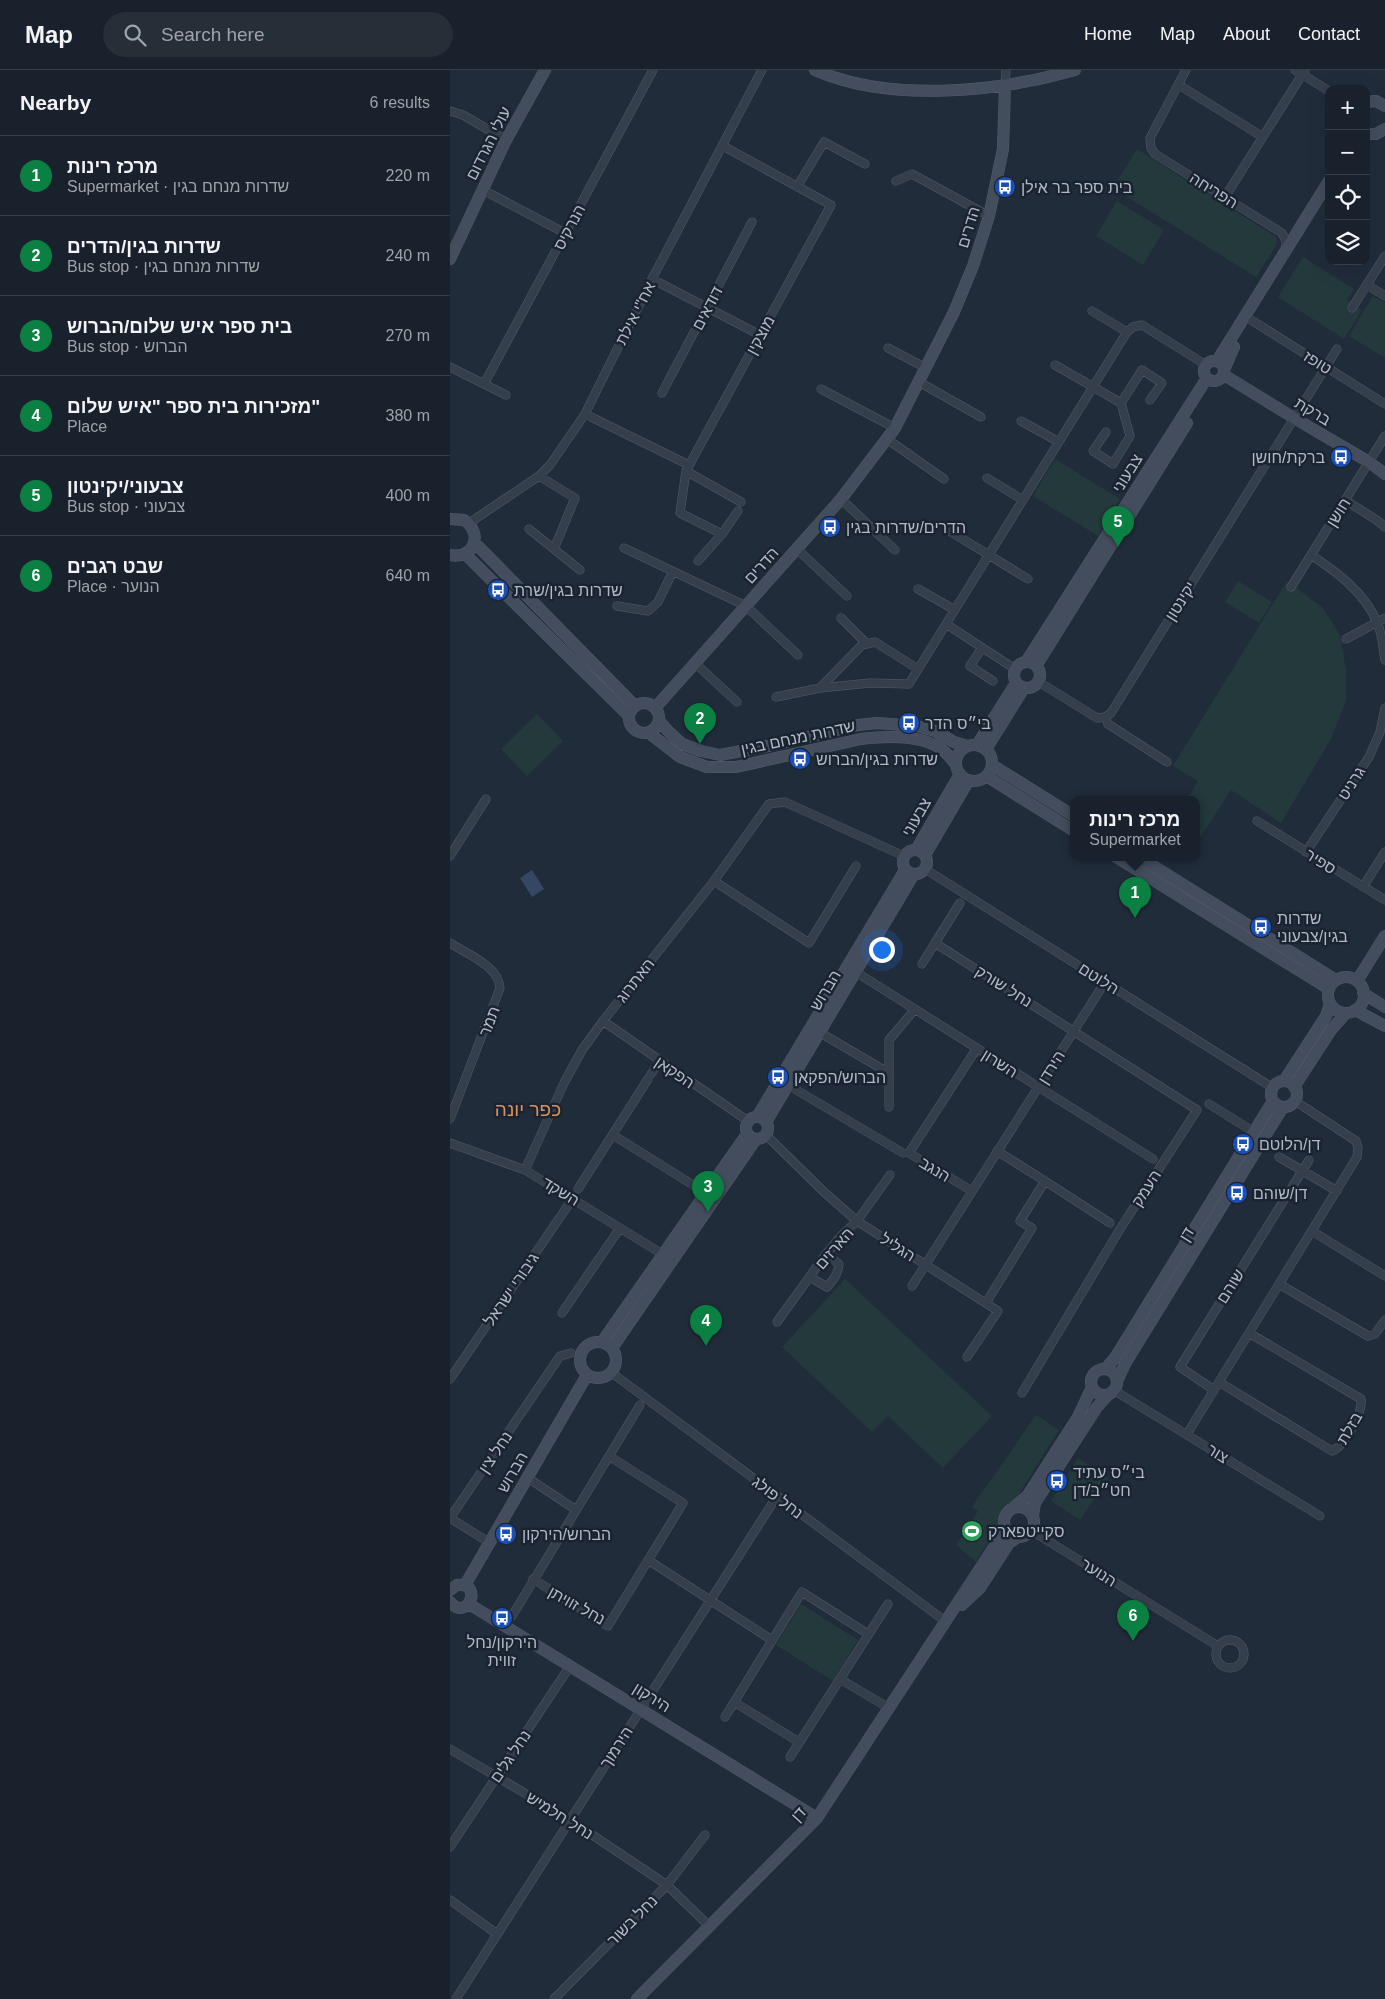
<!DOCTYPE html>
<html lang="en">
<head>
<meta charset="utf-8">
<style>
  body { margin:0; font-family:Arial,"Noto Sans Hebrew",sans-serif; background:#262e38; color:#f1f3f6 }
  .controls { position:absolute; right:15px; top:15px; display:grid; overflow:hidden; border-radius:10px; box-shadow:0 5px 20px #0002 }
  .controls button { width:45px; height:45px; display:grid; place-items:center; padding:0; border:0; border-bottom:1px solid #373e48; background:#19212c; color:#f1f3f6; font:25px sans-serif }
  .you { position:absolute; left:431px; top:879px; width:18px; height:18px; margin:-12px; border:4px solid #fff; border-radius:50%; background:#1a73e8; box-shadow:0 0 0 8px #1a73e833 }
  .badge { display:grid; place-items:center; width:32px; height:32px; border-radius:50%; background:#0b8043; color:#fff; font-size:16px; font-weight:700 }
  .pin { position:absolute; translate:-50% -41px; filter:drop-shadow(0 1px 2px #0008) }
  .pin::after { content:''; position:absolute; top:26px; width:18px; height:15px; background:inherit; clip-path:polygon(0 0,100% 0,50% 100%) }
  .popup { position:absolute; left:620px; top:726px; width:130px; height:65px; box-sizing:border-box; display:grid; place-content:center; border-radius:10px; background:#19212c; filter:drop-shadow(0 1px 4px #0005); font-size:16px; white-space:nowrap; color:#9fa3a9 }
  .popup b { font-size:19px; color:#f1f3f6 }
  .popup::after { content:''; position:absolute; left:50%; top:100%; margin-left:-10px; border:10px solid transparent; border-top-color:#19212c }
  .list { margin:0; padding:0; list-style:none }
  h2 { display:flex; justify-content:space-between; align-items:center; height:65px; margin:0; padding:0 20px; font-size:21px }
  h2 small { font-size:16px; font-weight:400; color:#9fa3a9 }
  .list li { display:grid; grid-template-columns:32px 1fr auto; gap:15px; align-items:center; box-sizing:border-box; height:80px; padding:0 20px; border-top:1px solid #373e48 }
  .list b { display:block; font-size:19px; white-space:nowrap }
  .list p { margin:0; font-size:16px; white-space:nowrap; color:#9fa3a9 }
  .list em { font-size:16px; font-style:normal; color:#9fa3a9 }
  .icon { flex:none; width:28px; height:28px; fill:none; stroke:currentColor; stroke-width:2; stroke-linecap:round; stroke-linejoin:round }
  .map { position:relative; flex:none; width:935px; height:1929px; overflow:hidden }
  header { display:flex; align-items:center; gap:30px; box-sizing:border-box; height:70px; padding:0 25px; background:#19212c; border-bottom:1px solid #373e48 }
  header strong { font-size:24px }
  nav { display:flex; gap:28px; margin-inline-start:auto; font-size:18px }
  .search { width:350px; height:45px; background:#262e38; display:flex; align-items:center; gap:12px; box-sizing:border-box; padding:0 18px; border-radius:28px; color:#9fa3a9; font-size:19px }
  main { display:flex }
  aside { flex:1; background:#19212c }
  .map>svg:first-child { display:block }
  .green { fill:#23393c }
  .water { fill:#354763 }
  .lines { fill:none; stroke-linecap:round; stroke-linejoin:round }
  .street-casing { stroke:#535c69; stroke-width:9 }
  .secondary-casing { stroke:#535c69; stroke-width:12 }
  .street { stroke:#353e4b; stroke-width:8 }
  .secondary { stroke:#434d5e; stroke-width:11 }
  .labels { text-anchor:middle; stroke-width:5; stroke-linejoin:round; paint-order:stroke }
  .street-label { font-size:16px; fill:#b0b9c7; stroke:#1b2330 }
  .poi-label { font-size:16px; fill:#b0b9c7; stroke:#1b2330; text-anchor:start }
  .quarter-label { font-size:19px; fill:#d6935c; stroke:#1b2330 }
</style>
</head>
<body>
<header>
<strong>Map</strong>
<div class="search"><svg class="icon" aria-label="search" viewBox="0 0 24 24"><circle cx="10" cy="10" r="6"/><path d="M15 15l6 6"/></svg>Search here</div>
<nav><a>Home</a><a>Map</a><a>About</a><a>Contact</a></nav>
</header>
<main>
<aside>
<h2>Nearby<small>6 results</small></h2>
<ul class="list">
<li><span class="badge">1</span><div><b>מרכז רינות</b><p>Supermarket · שדרות מנחם בגין</p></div><em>220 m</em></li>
<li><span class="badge">2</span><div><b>שדרות בגין/הדרים</b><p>Bus stop · שדרות מנחם בגין</p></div><em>240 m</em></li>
<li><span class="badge">3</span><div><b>בית ספר איש שלום/הברוש</b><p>Bus stop · הברוש</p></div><em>270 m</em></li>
<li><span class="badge">4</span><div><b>מזכירות בית ספר &quot;איש שלום&quot;</b><p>Place</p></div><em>380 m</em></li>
<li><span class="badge">5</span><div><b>צבעוני/יקינטון</b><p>Bus stop · צבעוני</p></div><em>400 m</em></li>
<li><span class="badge">6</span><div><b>שבט רגבים</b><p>Place · הנוער</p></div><em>640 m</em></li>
</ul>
</aside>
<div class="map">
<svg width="935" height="1929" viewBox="0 0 935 1929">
  <rect width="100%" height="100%" fill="#212c3b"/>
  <path class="green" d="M687,79L825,166L827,170L826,176L806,207L663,118Z
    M667,131L714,160L693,195L646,166Z
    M853,187L904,219L897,230L912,240L894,269L828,227Z
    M923,226L935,233V288L899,266Z
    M605,389L670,429L648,466L583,426Z
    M788,511L822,532L809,553L775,532Z
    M837,511L873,538L890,565L896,601V630L881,669L831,753L781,720L746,774V729H737L748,711L723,696Z
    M87,644L113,671L77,706L51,679Z
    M395,1209L542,1346L493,1398L438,1346L422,1362L332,1277Z
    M586,1345L609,1360L526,1492L506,1475L528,1441L522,1437Z
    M628,1388L658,1408L630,1450L601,1431Z
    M351,1534L408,1570L383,1611L326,1575Z"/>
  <path class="water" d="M82,800L94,819L82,827L70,808Z"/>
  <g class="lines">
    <g class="street-casing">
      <path id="street" d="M736,0L700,68L701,78L705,84L832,163L836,171V180
        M845,0L879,21
        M729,15L813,67
        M555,16L556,0
        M0,41L13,45L56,70
        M273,76L381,135L236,401L291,432
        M446,111L462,104L539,146
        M347,117L374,72L415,94
        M33,120L115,163
        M775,127L855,0
        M202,209L310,265
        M917,215L935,226
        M902,238L935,186
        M642,241L677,262
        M801,250L935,334
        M438,278L476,298
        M605,295L671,333L692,300L712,313L700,330
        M0,297L56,325
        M469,312L531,347
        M34,314L203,0
        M371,319L445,358
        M212,323L302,152
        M135,344L239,395
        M571,351L609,372
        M656,362L643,381L663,394L680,366L671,333
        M437,369L494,409
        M236,401L230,443L272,464
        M89,406L125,428L104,479
        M537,408L573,430
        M391,429L445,480
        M895,430L928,451L935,457
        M19,453L89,406L100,395L135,344L202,209L312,0
        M79,459L130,500
        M501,462L578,509
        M174,478L296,536L348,585
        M347,479L397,526
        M861,485C887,502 914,522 927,552C932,563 933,578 935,590
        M248,491L272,464L288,441
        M841,517L935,366
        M468,519L505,540
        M167,536L198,541L208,532L223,501
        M391,548L417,574
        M896,569L935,548
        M532,578L520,596L543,611
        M245,593L287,632
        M565,599L496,554L677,262L683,257L692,255L756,295
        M589,612L647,648L655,647L661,643L887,279
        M370,618L412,575L425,572L468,599
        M326,627L370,618L420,613L459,614L496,554
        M655,647L658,654L717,692
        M807,751L935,830
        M856,782L919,687L930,662L935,638
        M0,786L36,729
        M475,799L823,1018
        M264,811L359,873L406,796
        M913,817L935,782
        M510,833L485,873L747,1040L670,1159L572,1323
        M0,873C17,884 49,896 50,918L0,1049
        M472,894L485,873
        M401,899L703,1089
        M153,951L298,1051
        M369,962L439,1003
        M201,1004L210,991
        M338,1015L453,1083
        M759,1034L804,1062
        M439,1037V970L465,939
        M163,1065L256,1123
        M316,1065L374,1122L407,1151L548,1241L517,1287
        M0,1073L75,1100L214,1185
        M829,1087L887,1121
        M75,1100L114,1013L132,980L153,951L264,811L319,734L335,732L454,786
        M595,1111L660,1153
        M128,1119L198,1009
        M522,1121L459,1083L527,978
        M862,1161L935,1206
        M360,1207L377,1217C384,1209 388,1204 389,1194L376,1184
        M829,1214L918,1266L925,1264L935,1250
        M462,1216L655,912
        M536,1233L582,1158L570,1151L595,1111L547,1081
        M112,1243L170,1158
        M327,1252L376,1184L393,1164L407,1151L440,1105
        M162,1303L495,1551
        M0,1309L123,1128
        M769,1312L882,1381C895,1376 913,1343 911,1329L799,1263
        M764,1320L730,1297L859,1090
        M665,1321L870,1446
        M737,1364L907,1087L908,1078L906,1071L845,1031
        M78,1408L126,1440
        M582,1461L768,1576
        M40,1473L0,1448L110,1286L121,1283
        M198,1490L322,1570
        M83,1509L158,1556L233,1433L159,1386
        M62,1546L190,1335
        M766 1584a14 14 0 1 1 28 0a14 14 0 1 1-28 0Z
        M390,1609L439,1638
        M284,1632L349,1672
        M275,1647L352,1522L418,1564
        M0,1679L120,1750L217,1815L260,1857
        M340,1687L438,1534
        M0,1777L120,1596
        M0,1830L47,1864
        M6,1929L327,1426
        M104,1929L217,1815L255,1765"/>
    </g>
    <g class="secondary-casing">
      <path id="secondary" d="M365,0C440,33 548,22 625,0
        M916,32L926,31L935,36
        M916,64H926L935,59
        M0,189L56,70L95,0
        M754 301a10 10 0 1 1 20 0a10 10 0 1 1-20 0Z
        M767,291L879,111
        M775,298L784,277
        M774,305L844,348L919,392L935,404
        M0,449L14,450C34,463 24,490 0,485
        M24,472L185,636
        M15,484L179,646
        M564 605a13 13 0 1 1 26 0a13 13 0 1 1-26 0Z
        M576,592L757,308
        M586,596L737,353
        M179 648a15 15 0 1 1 30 0a15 15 0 1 1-30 0Z
        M205,638L391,429L445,358L504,242L523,196L539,146L553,79L555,16
        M209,651L219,662L232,674L251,681L270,685L328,674L408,655L427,653L467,656L485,661L504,672L517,676
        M199,663L230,687L257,697H286L411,669C436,666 475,664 495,682C499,686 502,690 506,694
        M506 693a18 18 0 1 1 36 0a18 18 0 1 1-36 0Z
        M527,675L566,613
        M536,679L574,618
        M542,695L624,746
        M536,706L624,761
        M453 792a12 12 0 1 1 24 0a12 12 0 1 1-24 0Z
        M466,780L510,704
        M475,785L519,710
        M666,787L879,919
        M689,787L886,910
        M878 925a18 18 0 1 1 36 0a18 18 0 1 1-36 0Z
        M907,911L935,866
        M913,923L935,937
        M905,940L935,956
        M834,1011L876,946L880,934
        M821 1024a13 13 0 1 1 26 0a13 13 0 1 1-26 0Z
        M844,1017L881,960L896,943
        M307,1047L455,800
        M296 1058a11 11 0 1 1 22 0a11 11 0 1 1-22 0Z
        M316,1052L464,804
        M130 1290a18 18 0 1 1 36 0a18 18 0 1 1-36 0Z
        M152,1272L297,1064
        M162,1278L306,1069
        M656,1298L665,1288L823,1031
        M641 1312a13 13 0 1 1 26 0a13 13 0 1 1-26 0Z
        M668,1309L676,1292L833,1037
        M554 1452a15 15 0 1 1 30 0a15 15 0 1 1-30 0Z
        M564,1437L578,1425L628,1347L642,1317
        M583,1445L585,1433L647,1337L658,1325
        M15,1515L137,1305
        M0,1520L7,1515C34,1512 18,1553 0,1532
        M19,1534L367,1748
        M512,1535L530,1518L559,1473L568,1467
        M187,1929L367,1748L550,1468L554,1453"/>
    </g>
    <use href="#street" class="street"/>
    <use href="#secondary" class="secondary"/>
  </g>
  <defs>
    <g id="bus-disc" transform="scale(1.125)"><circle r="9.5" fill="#1a4fb4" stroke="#1b2330"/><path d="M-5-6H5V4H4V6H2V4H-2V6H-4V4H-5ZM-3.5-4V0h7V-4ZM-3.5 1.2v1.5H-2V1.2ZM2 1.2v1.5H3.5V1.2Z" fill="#fff"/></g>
    <g id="stadium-disc" transform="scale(1.125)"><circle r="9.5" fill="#2e9e5b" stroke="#1b2330"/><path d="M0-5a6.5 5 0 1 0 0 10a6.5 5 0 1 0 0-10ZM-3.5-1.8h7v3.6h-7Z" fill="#fff"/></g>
  </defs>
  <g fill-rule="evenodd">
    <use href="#bus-disc" x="555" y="117"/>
    <use href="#bus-disc" x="891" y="387"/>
    <use href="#bus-disc" x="380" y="457"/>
    <use href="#bus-disc" x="48" y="520"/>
    <use href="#bus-disc" x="459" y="653"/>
    <use href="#bus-disc" x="350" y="689"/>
    <use href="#bus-disc" x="811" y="857"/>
    <use href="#bus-disc" x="328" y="1007"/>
    <use href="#bus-disc" x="793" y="1074"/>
    <use href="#bus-disc" x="787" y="1123"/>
    <use href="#bus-disc" x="607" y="1411"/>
    <use href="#stadium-disc" x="522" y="1461"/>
    <use href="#bus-disc" x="56" y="1464"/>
    <use href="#bus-disc" x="52" y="1548"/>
  </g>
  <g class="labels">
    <g class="street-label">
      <text transform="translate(38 73) rotate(-63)" y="6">עולי הגרדום</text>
      <text transform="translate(764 120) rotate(32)" y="6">הפריחה</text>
      <text transform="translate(119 157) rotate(-62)" y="6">הנרקיס</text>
      <text transform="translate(518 157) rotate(-73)" y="6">הדרים</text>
      <text transform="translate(257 238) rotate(-62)" y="6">דודאים</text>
      <text transform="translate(185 243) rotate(-63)" y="6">אח"י אילת</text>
      <text transform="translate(310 265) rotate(-61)" y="6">מוצקין</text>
      <text transform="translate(868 292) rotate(32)" y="6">טופז</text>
      <text transform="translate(863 341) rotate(31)" y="6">ברקת</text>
      <text transform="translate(677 403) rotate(-58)" y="6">צבעוני</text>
      <text transform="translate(888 442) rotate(-58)" y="6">חושן</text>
      <text transform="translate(311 495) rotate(-48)" y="6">הדרים</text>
      <text transform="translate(730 531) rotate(-58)" y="6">יקינטון</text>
      <text transform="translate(348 667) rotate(-12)" y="6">שדרות מנחם בגין</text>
      <text transform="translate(901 713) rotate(-57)" y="6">גרניט</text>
      <text transform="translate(466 747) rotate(-60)" y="6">צבעוני</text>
      <text transform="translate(871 791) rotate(32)" y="6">ספיר</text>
      <text transform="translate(649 908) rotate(32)" y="6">הלוטם</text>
      <text transform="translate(185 910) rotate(-52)" y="6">האתרוג</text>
      <text transform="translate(554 916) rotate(32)" y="6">נחל שורק</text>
      <text transform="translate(375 920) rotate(-59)" y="6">הברוש</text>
      <text transform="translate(39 951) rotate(-69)" y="6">תמר</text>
      <text transform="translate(550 993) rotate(32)" y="6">השרון</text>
      <text transform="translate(601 997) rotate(-58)" y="6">הירדן</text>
      <text transform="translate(225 1002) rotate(34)" y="6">הפקאן</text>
      <text transform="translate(485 1099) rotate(31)" y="6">הנגב</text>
      <text transform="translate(696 1118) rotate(-57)" y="6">העמק</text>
      <text transform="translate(111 1121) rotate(31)" y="6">השקד</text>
      <text transform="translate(736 1164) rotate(-58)" y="6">דן</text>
      <text transform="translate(448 1177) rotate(32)" y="6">הגליל</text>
      <text transform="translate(384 1178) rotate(-49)" y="6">הארזים</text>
      <text transform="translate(780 1216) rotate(-58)" y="6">שוהם</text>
      <text transform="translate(61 1219) rotate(-56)" y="6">גיבורי ישראל</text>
      <text transform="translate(899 1358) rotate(-60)" y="6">בזלת</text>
      <text transform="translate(45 1382) rotate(-56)" y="6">נחל צין</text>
      <text transform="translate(768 1383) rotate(32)" y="6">צור</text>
      <text transform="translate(62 1402) rotate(-60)" y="6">הברוש</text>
      <text transform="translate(328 1427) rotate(37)" y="6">נחל פולג</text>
      <text transform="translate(649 1502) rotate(32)" y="6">הנוער</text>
      <text transform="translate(127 1535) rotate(29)" y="6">נחל זוויתן</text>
      <text transform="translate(202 1627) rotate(32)" y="6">הירקון</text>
      <text transform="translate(166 1677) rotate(-57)" y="6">הירמוך</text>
      <text transform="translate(60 1686) rotate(-56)" y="6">נחל גלים</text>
      <text transform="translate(348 1744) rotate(-47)" y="6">דן</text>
      <text transform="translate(110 1745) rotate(32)" y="6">נחל חלמיש</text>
      <text transform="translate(182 1850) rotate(-45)" y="6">נחל בשור</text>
    </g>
    <g class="poi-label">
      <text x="571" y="123">בית ספר בר אילן</text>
      <text x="875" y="393" text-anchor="end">ברקת/חושן</text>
      <text x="396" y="463">הדרים/שדרות בגין</text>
      <text x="64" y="526">שדרות בגין/שרת</text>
      <text x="475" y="659">בי״ס הדר</text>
      <text x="366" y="695">שדרות בגין/הברוש</text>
      <text x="827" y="854">שדרות<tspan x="827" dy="18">בגין/צבעוני</tspan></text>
      <text x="344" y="1013">הברוש/הפקאן</text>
      <text x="809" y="1080">דן/הלוטם</text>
      <text x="803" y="1129">דן/שוהם</text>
      <text x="623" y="1408">בי״ס עתיד<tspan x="623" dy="18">חט״ב/דן</tspan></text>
      <text x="538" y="1467">סקייטפארק</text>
      <text x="72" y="1470">הברוש/הירקון</text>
      <text x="52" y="1578" text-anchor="middle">הירקון/נחל<tspan x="52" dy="18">זווית</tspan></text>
    </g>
    <g class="quarter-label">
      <text x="78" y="1046">כפר יונה</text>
    </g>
  </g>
</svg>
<div class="controls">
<button>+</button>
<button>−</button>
<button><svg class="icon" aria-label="locate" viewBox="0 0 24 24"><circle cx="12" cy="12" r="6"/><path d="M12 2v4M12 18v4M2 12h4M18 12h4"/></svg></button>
<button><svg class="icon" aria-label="layers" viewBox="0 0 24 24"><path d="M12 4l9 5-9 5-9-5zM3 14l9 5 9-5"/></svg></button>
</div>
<div class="you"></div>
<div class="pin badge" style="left:685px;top:848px">1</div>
<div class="popup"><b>מרכז רינות</b>Supermarket</div>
<div class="pin badge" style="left:250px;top:674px">2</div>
<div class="pin badge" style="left:258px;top:1142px">3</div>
<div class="pin badge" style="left:256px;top:1276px">4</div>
<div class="pin badge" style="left:668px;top:477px">5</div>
<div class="pin badge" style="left:683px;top:1571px">6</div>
</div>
</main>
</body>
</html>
